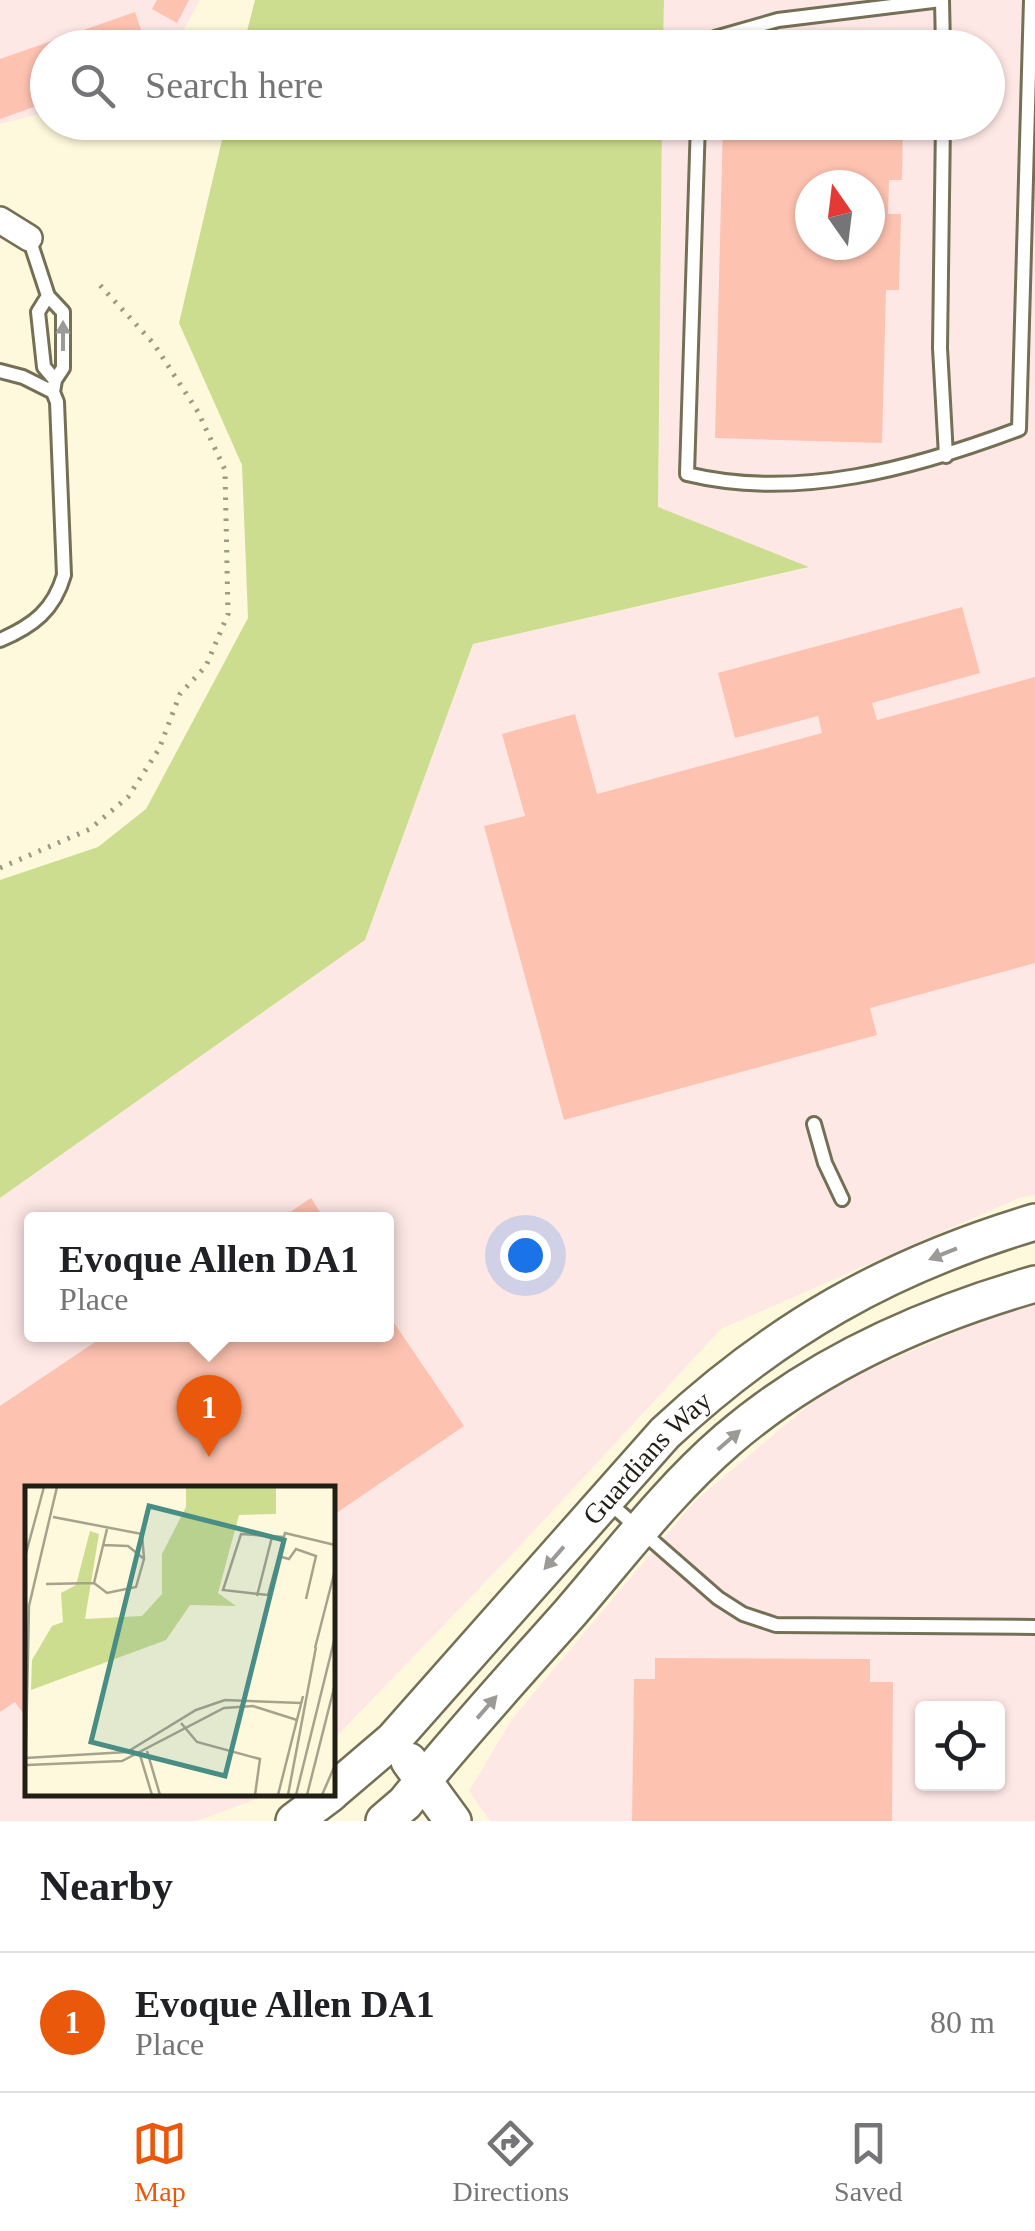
<!DOCTYPE html>
<html lang="en">
<head>
<meta charset="utf-8">
<style>
  body { margin:0; font-family:"Times New Roman",serif; background:#f2f2f2; color:#202124 }
  .controls { position:absolute; right:30px; bottom:30px; display:grid; overflow:hidden; border-radius:10px; box-shadow:0 2px 8px #0004 }
  .controls button { width:90px; height:90px; display:grid; place-items:center; padding:0; border:0; border-bottom:2px solid #e0e0e0; background:#fff; color:#202124; font:50px sans-serif }
  .compass { position:absolute; left:795px; top:170px; width:90px; height:90px; border-radius:50%; background:#fff; box-shadow:0 2px 8px #0004; rotate:346deg }
  .you { position:absolute; left:525px; top:1255px; width:35px; height:35px; margin:-25px; border:8px solid #fff; border-radius:50%; background:#1a73e8; box-shadow:0 0 0 15px #1a73e833 }
  .badge { display:grid; place-items:center; width:65px; height:65px; border-radius:50%; background:#ea580c; color:#fff; font-size:32px; font-weight:700 }
  .pin { position:absolute; translate:-50% -82px; filter:drop-shadow(0 2px 5px #0008) }
  .pin::after { content:''; position:absolute; top:52px; width:35px; height:30px; background:inherit; clip-path:polygon(0 0,100% 0,50% 100%) }
  .popup { position:absolute; left:24px; top:1212px; width:370px; height:130px; box-sizing:border-box; display:grid; place-content:center; border-radius:10px; background:#fff; filter:drop-shadow(0 2px 8px #0005); font-size:32px; white-space:nowrap; color:#757577 }
  .popup b { font-size:38px; color:#202124 }
  .popup::after { content:''; position:absolute; left:50%; top:100%; margin-left:-20px; border:20px solid transparent; border-top-color:#fff }
  .list { margin:0; padding:0; list-style:none }
  h2 { display:flex; justify-content:space-between; align-items:center; height:130px; margin:0; padding:0 40px; font-size:42px }
  h2 small { font-size:32px; font-weight:400; color:#757577 }
  .list li { display:grid; grid-template-columns:65px 1fr auto; gap:30px; align-items:center; box-sizing:border-box; height:140px; padding:0 40px; border-top:2px solid #e0e0e0 }
  .list b { display:block; font-size:38px; white-space:nowrap }
  .list p { margin:0; font-size:32px; white-space:nowrap; color:#757577 }
  .list em { font-size:32px; font-style:normal; color:#757577 }
  .icon { flex:none; width:55px; height:55px; fill:none; stroke:currentColor; stroke-width:2; stroke-linecap:round; stroke-linejoin:round }
  .map { position:relative; flex:none; width:1035px; height:1821px; overflow:hidden }
  .search { position:absolute; background:#fff; box-shadow:0 2px 8px #0004; left:30px; right:30px; top:30px; height:110px; display:flex; align-items:center; gap:25px; box-sizing:border-box; padding:0 35px; border-radius:55px; color:#757577; font-size:38px }
  .sheet { height:270px; background:#fff }
  nav { display:flex; justify-content:space-around; align-items:center; box-sizing:border-box; height:140px; border-top:2px solid #e0e0e0; background:#fff; font-size:28px; color:#757577 }
  nav a { display:grid; justify-items:center; gap:5px }
  nav .on { color:#ea580c }
  .map>svg:first-child { display:block }
  .commercial { fill:#fee8e6; fill-rule:evenodd }
  .green { fill:#cddd90 }
  .building { fill:#fdc2b0; fill-rule:evenodd }
  .lines { fill:none; stroke-linecap:round; stroke-linejoin:round }
  .lane-casing { stroke:#747056; stroke-width:18 }
  .street-casing { stroke:#747056; stroke-width:30 }
  .secondary-casing { stroke:#747056; stroke-width:40 }
  .path { stroke:#9c9984; stroke-width:5; stroke-dasharray:2.5 8; stroke-linecap:butt }
  .lane { stroke:#fff; stroke-width:12 }
  .street { stroke:#fff; stroke-width:25 }
  .secondary { stroke:#fff; stroke-width:35 }
  .oneway { fill:#9b9a96 }
  .labels { text-anchor:middle; stroke-width:10; stroke-linejoin:round; paint-order:stroke }
  .street-label { font-size:28px; fill:#211f15; stroke:#fff }
  .inset-road { fill:none; stroke:#a6a28c; stroke-width:2.5 }
  .view { fill:#498e85; fill-opacity:0.15; stroke:#498e85; stroke-width:5 }
  .inset-edge { fill:none; stroke:#211f15; stroke-width:5 }
</style>
</head>
<body>
<div class="map">
<svg width="1035" height="1821" viewBox="0 0 1035 1821">
  <rect width="100%" height="100%" fill="#fef9dc"/>
  <path class="commercial" d="M0,0H200L174,47L48,48L47,112L0,124Z
    M664,0H1035V1195L1019,1198L721,1329L519,1547L333,1740L332,1488H28V1794H270L197,1821H0V1198L365,940L473,644L807,568L658,508L662,123L988,122V48L663,47ZM810,185H870V245H810ZM31,1220H386V1334H31Z
    M1035,1302V1821H490L469,1791L512,1719L694,1502L831,1386L1021,1304ZM922,1708H998V1784H922Z"/>
  <path class="green" d="M255,0H664L663,47H243Z
    M226,123H662L658,507L809,567L473,644L365,940L0,1198V880L98,847L146,809L248,618L242,465L179,323Z"/>
  <path class="building" d="M157,0H189L177,23L152,9Z
    M135,12L147,48H48V102L0,119V59Z
    M723,122L903,125L902,180H889L888,214H901L899,290H886L882,443L715,438ZM810,185H870V245H810Z
    M962,607L980,673L872,703L877,720L1035,677V963L870,1008L877,1035L564,1120L484,826L525,816L502,734L575,714L597,794L822,733L818,716L735,738L718,673Z
    M311,1198L325,1220H278Z
    M386,1311L464,1426L332,1516V1488H28V1720L15,1702L0,1712V1406L107,1334H386Z
    M655,1658L870,1659V1682H893L892,1821H632L634,1679H655Z"/>
  <g class="lines">
    <g class="lane-casing">
      <path id="lane" d="M942,0L943,48
        M710,48L715,38L778,20L941,0
        M698,122L687,474C798,501 915,468 1019,429L1031,0
        M943,122L940,348L946,456
        M29,238L48,296L63,312V368L55,380L53,392
        M48,296L38,312L44,367L55,380
        M0,371L23,377L53,392L57,402L64,575C54,610 33,626 0,640
        M814,1124L825,1163L842,1199
        M607,1501L718,1598L743,1614L776,1625L1035,1627"/>
    </g>
    <g class="street-casing">
      <path id="street" d="M0,220L29,238"/>
    </g>
    <g class="secondary-casing">
      <g id="secondary">
        <path d="M409,1761L453,1821"/>
        <path id="s1" d="M332,1792L393,1740L665,1433C777,1329 888,1266 1035,1222"/>
        <path d="M294,1821L330,1794"/>
        <path d="M384,1821L405,1803C457,1738 514,1676 569,1614C620,1555 668,1491 727,1440C815,1364 924,1316 1035,1284"/>
      </g>
    </g>
    <path class="path" d="M0,868L90,829L128,797L159,749L180,694L206,666L228,614L225,470L198,412L154,344L98,283"/>
    <use href="#lane" class="lane"/>
    <use href="#street" class="street"/>
    <use href="#secondary" class="secondary"/>
  </g>
  <defs><path id="oneway-solid" d="M-6-.8H1V-3.2L6.5 0L1 3.2V.8H-6Z" transform="scale(2.5)"/></defs>
  <g class="oneway">
    <use href="#oneway-solid" transform="translate(63 336) rotate(-90)"/>
    <use href="#oneway-solid" transform="translate(943 1254) rotate(158)"/>
    <use href="#oneway-solid" transform="translate(729 1440) rotate(-41)"/>
    <use href="#oneway-solid" transform="translate(554 1558) rotate(131)"/>
    <use href="#oneway-solid" transform="translate(487 1707) rotate(-49)"/>
  </g>
  <g class="labels">
    <g class="street-label">
      <text dy="10" stroke="none"><textPath href="#s1" startOffset="460">Guardians Way</textPath></text>
    </g>
  </g>
  <g transform="translate(25 1486)">
    <rect width="310" height="310" fill="#fef9dc"/>
    <path d="M161,1H251V28L214,29L193,107L211,120L165,119L141,154L6,204L7,174L27,140L38,136L36,107L51,99L65,45L74,48L60,133L117,130L137,108V68L161,21Z" fill="#cddd90"/>
    <path class="inset-road" d="M28,31L117,48L119,72M259,51L216,48L198,104L243,109L259,51L260,47L310,59M253,70L264,73L271,63L291,70L281,113M0,71L19,1M69,97L82,43M21,98L69,97L82,107L111,101L119,73L103,60L78,59M232,110L247,51M290,162L310,84M156,237L172,256L235,273L230,309M122,265L135,309M115,269L127,309M0,272L102,266L171,224L200,214L276,217M2,279L97,275L199,222L228,220L272,234M0,309L4,120L32,1M253,309L278,210M263,309L291,161M271,309L310,151M282,309L310,198M297,309L310,279"/>
    <path class="view" d="M124,20L259,54L200,290L66,256Z"/>
    <rect width="310" height="310" class="inset-edge"/>
  </g>
</svg>
<div class="controls">
<button><svg class="icon" aria-label="locate" viewBox="0 0 24 24"><circle cx="12" cy="12" r="6"/><path d="M12 2v4M12 18v4M2 12h4M18 12h4"/></svg></button>
</div>
<svg class="compass" viewBox="-18 -18 36 36"><path d="M0-13l5 13h-10z" fill="#e53935"/><path d="M0 13l5-13h-10z" fill="#757577"/></svg>
<div class="you"></div>
<div class="pin badge" style="left:209px;top:1457px">1</div>
<div class="popup"><b>Evoque Allen DA1</b>Place</div>
<div class="search"><svg class="icon" aria-label="search" viewBox="0 0 24 24"><circle cx="10" cy="10" r="6"/><path d="M15 15l6 6"/></svg>Search here</div>
</div>
<section class="sheet">
<h2>Nearby<small></small></h2>
<ul class="list">
<li><span class="badge">1</span><div><b>Evoque Allen DA1</b><p>Place</p></div><em>80 m</em></li>
</ul>
</section>
<nav>
<a class="on"><svg class="icon" aria-label="map" viewBox="0 0 24 24"><path d="M3 6l6-2 6 2 6-2v14l-6 2-6-2-6 2zM9 4v14M15 6v14"/></svg>Map</a>
<a><svg class="icon" aria-label="directions" viewBox="0 0 24 24"><path d="M12 3l9 9-9 9-9-9zM9 14v-3h6M13 9l2 2-2 2"/></svg>Directions</a>
<a><svg class="icon" aria-label="saved" viewBox="0 0 24 24"><path d="M7 4h10v16l-5-4-5 4z"/></svg>Saved</a>
</nav>
</body>
</html>
